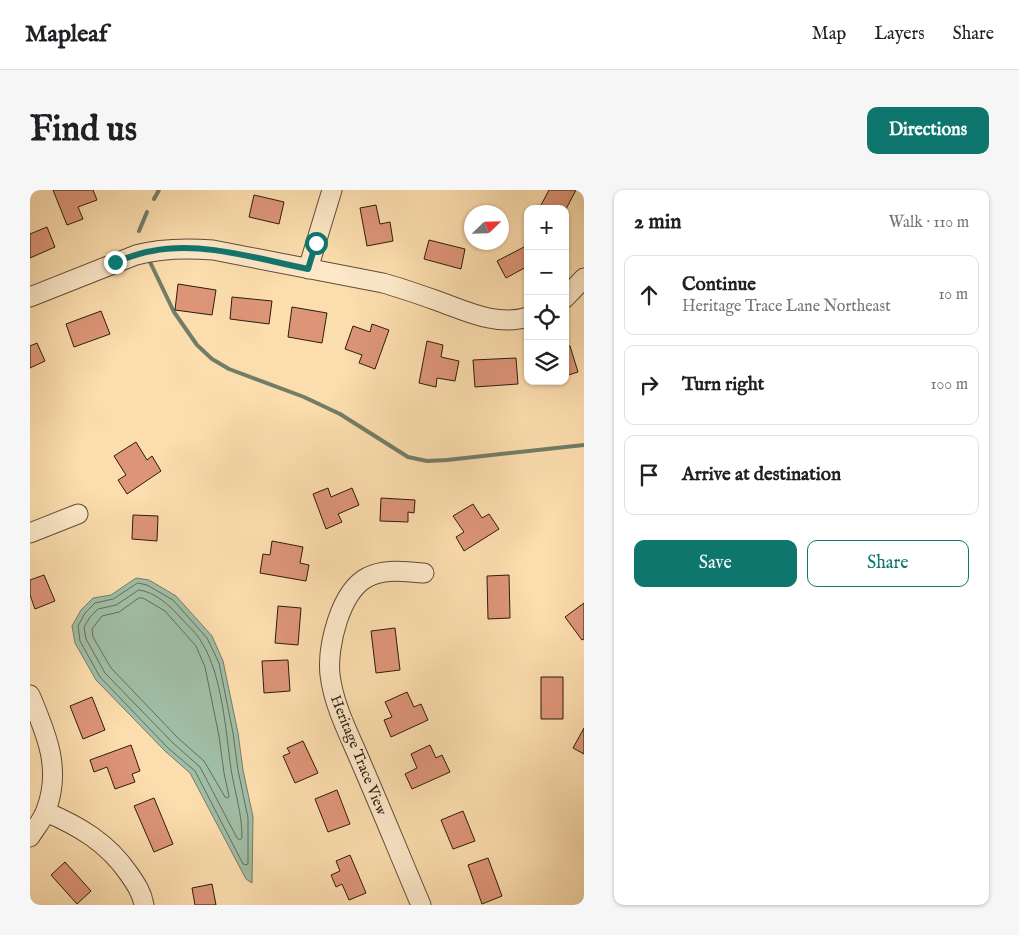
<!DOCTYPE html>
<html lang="en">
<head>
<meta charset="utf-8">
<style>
  body { margin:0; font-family:"IM FELL English",serif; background:#f6f6f6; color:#202124 }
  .controls { position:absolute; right:15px; top:15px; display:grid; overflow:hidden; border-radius:10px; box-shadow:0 1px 4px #0004 }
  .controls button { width:45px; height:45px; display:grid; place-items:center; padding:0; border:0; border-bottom:1px solid #e0e0e0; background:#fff; color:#202124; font:25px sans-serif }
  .compass { position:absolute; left:434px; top:15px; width:45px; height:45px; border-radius:50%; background:#fff; box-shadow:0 1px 4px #0004; rotate:67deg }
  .stop { position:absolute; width:15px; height:15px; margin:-11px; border:4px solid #0f766e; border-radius:50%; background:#fff }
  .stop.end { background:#0f766e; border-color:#fff; box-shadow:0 1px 5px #0008 }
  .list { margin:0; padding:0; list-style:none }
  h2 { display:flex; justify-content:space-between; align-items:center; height:65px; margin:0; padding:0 20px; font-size:21px }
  h2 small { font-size:16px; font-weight:400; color:#757577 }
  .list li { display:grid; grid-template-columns:32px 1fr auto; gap:15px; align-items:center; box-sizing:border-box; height:80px; margin:0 10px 10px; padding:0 10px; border:1px solid #e0e0e0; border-radius:10px }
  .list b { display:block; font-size:19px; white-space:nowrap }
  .list p { margin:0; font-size:16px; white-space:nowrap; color:#757577 }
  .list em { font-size:16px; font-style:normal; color:#757577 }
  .actions { display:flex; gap:10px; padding:15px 20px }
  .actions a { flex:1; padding:11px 0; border:1px solid #0f766e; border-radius:10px; text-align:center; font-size:18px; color:#0f766e }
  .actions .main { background:#0f766e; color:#fff }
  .icon { flex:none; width:28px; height:28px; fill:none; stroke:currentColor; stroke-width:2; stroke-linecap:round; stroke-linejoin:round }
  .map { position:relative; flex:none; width:554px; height:715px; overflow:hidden; border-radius:10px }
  header { display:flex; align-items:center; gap:30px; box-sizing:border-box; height:70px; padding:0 25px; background:#fff; border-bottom:1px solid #e0e0e0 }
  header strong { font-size:24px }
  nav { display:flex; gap:28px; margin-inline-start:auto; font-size:18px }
  .intro { display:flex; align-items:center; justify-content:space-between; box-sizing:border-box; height:120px; padding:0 30px }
  h1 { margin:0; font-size:35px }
  .button { padding:12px 22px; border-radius:10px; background:#0f766e; color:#fff; font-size:18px; font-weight:700 }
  main { display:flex; gap:30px; padding:0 30px }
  aside { flex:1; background:#fff; border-radius:10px; box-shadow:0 1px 4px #0004 }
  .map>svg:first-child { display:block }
  .water { fill:#a0bda5; stroke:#727d68 }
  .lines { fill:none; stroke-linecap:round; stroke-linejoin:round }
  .shore { stroke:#666c58; stroke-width:1 }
  .stream { stroke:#727d68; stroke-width:4 }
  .building { fill:#dd9578; stroke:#2d1c0c }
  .minor-casing { stroke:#614c34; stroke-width:21 }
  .minor { stroke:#fde9ca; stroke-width:19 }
  .route { stroke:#0f766e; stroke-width:6 }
  .labels { text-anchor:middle; stroke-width:4; stroke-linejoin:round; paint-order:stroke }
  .street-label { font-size:15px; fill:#2d1c0c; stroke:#fde9ca }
</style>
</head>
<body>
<header>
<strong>Mapleaf</strong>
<nav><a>Map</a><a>Layers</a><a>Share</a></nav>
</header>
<div class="intro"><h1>Find us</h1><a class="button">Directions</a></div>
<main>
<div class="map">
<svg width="554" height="715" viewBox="0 0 554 715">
  <rect width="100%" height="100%" fill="#fcddae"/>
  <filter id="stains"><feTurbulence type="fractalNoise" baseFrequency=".004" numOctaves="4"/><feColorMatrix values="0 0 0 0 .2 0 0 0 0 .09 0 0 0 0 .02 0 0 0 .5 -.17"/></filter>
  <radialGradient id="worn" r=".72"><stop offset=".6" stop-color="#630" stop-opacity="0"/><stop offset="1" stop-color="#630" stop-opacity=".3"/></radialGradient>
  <path class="water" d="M106,388L119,390L146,406L182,446L193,471L208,543L213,580L223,627L222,693L216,689L160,583L135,561L66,490L45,453L42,436L51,420L63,408L81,405Z"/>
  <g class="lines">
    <path class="shore" d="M108,393L117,395L143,410L177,448L189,473L203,543L208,580L218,628V673L217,675L213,674L165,581L138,558L70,487L50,451L48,436L55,423L65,413L83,409Z
      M109,400C125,402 139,415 150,427C157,435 167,443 172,453C192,485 196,542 201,579C205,604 212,622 212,648L210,650L207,648L170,577L143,553L75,483L56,449L54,437L60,427L68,419L86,415Z
      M109,408H113L135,421L166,456L175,477L189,546L194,583L199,606L198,608L195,607L174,571L148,548L81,478L63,447L62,439L72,426L89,422Z"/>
    <path class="stream" d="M124,9L129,0
      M109,41L117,22
      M120,72L144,122L167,155L182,169L199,179L274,207L310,224L378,267L397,271L417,270L554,255"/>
  </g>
  <path class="building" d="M23,0H63L67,10L48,17L53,29L37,35Z
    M519,0H546L535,21V19H514L510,17Z
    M224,5L254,12L249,34L219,27Z
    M346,15L350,34L360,32L363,51L337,56L330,18Z
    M17,37L25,57L0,68V44Z
    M399,50L435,59L431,79L394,69Z
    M498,55V76L476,88L467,71Z
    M148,94L186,100L182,125L145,120Z
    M202,107L242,111L239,134L200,129Z
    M262,117L297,123L292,153L258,147Z
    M71,121L80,144L44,157L36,134Z
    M342,134L359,140L345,179L329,173L332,165L315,159L323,136L340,142Z
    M397,151L413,155L411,167L429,171L425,191L407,188L406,197L389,193Z
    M7,153L15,171L0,178V156Z
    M540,156L548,182L535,186V157Z
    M486,168L488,194L445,197L443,170Z
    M106,252L117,270L122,266L131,281L97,304L88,290L96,285L84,266Z
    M298,298L301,307L322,298L329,315L308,324L312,332L296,339L283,304Z
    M351,308L385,310L384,323L378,322V332L350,331Z
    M443,314L452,328L459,324L469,339L434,361L426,347L434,342L423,326Z
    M103,325L128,326L127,351L102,349Z
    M242,351L273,357L270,373L279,375L276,391L230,383L233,364L240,365Z
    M14,385L25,411L5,419L0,405V390Z
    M479,385L480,428L458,429L457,386Z
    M554,413V449L552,450L535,427Z
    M248,416L271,418L268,455L245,453Z
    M365,438L370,480L346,483L341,441Z
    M258,470L260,501L234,503L232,471Z
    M511,487H533V529H511Z
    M377,502L384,517L391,514L398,530L361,547L354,530L362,527L355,512Z
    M62,507L75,540L53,549L40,516Z
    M554,538V564L543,558Z
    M273,551L288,583L265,593L253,566L260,563L257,558Z
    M101,555L110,581L102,584L105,592L85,599L77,577L64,582L60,570Z
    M400,555L406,568L412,565L420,582L382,599L375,584L387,578L381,564Z
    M307,600L320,634L298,642L285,609Z
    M124,608L143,654L124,662L104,616Z
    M433,621L445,651L423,659L411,630Z
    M320,665L336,703L319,710L312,694L306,697L301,685L310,681L306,671Z
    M458,668L472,706L452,714L438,675Z
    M35,672L61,701L47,714L21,685Z
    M182,694L186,715H165L162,698Z"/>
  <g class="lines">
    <g class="minor-casing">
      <path id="minor" d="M278,79L302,0
        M0,107L106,65C132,58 157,58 183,60L353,93C371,98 388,104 405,110C434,120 466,137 498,127
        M535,108L554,88
        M0,343L48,324
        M0,505C16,543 32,579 16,620C13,630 5,638 0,647
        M16,622C49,636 78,653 99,684C106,694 112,703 114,715
        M391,715C371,668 352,621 332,575C320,546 304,517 300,485C297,457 310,401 338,387C355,378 375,382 394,383"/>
    </g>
    <use href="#minor" class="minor"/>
  </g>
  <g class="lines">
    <path class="route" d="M85,72C97,68 109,63 122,61C173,51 228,69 278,79L286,53"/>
  </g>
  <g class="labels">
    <g class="street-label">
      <text transform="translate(329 565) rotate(68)" y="5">Heritage Trace View</text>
    </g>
  </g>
  <rect width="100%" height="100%" filter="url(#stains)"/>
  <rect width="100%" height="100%" fill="url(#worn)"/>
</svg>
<div class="controls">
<button>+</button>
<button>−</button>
<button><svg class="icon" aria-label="locate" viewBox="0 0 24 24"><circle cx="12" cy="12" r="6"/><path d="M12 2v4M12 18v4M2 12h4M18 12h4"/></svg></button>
<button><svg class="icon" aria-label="layers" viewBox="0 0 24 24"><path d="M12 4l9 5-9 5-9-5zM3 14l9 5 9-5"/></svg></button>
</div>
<svg class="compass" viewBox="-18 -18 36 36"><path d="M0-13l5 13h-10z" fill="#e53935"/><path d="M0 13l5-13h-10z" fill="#757577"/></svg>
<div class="stop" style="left:286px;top:53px"></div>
<div class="stop end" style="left:85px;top:72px"></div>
</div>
<aside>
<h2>2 min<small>Walk · 110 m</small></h2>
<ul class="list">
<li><svg class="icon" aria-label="ahead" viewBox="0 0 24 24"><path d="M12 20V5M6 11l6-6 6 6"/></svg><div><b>Continue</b><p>Heritage Trace Lane Northeast</p></div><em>10 m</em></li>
<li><svg class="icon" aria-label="right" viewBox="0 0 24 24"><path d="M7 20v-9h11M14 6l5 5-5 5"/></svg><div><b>Turn right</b></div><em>100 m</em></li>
<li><svg class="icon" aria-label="arrive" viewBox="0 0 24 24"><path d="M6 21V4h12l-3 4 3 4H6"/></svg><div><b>Arrive at destination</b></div></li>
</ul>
<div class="actions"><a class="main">Save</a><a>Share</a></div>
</aside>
</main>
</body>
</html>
